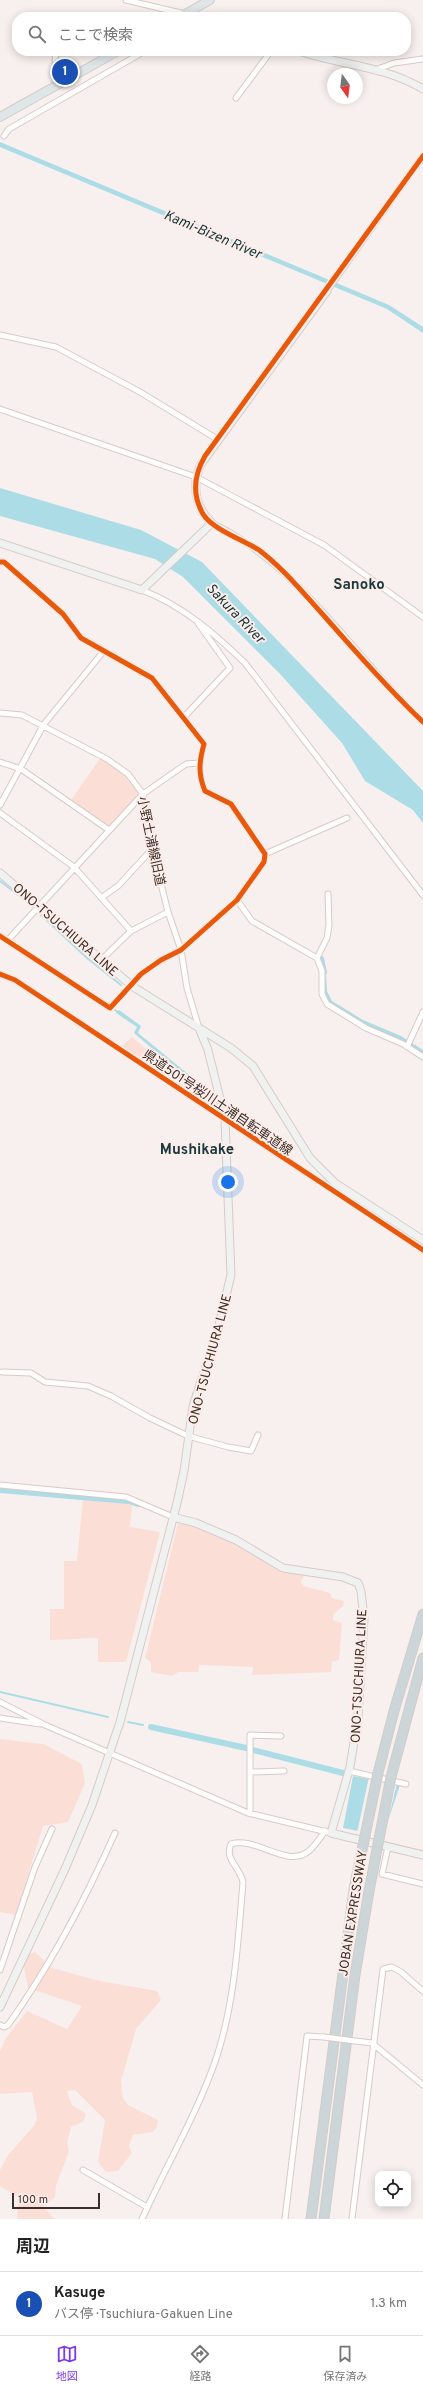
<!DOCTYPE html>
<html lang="ja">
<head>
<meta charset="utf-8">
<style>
  body { margin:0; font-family:Overpass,"Noto Sans JP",sans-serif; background:#f6f6f6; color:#222 }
  .controls { position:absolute; right:12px; bottom:12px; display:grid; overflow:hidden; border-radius:8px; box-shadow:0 2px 10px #0003 }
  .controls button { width:36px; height:36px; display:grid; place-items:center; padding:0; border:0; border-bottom:1px solid #e0e0e0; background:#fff; color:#222; font:20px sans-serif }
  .compass { position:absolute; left:327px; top:68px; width:36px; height:36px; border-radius:50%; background:#fff; box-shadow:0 2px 10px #0003; rotate:166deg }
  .scale { position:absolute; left:12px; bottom:10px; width:88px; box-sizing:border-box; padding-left:4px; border:2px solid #3d2f2b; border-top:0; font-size:11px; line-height:14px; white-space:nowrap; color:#3d2f2b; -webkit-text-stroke:3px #fdede9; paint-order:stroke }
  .you { position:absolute; left:228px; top:1182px; width:14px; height:14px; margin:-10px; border:3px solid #fff; border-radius:50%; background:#1a73e8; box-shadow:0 0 0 6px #1a73e833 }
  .badge { display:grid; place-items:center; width:26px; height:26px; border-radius:50%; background:#7c3aed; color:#fff; font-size:13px; font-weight:700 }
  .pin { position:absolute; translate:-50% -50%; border:2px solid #fff; box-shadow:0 1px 4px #0006 }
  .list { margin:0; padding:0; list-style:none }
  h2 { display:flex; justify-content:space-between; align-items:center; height:52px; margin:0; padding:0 16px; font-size:17px }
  h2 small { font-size:13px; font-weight:400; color:#767676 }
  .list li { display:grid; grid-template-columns:26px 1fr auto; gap:12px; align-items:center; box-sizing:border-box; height:64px; padding:0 16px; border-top:1px solid #e0e0e0 }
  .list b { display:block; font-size:15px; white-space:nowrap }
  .list p { margin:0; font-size:13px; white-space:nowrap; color:#767676 }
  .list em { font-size:13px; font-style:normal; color:#767676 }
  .icon { flex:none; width:22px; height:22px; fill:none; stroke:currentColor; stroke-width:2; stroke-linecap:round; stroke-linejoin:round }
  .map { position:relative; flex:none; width:423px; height:2219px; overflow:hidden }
  .search { position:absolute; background:#fff; box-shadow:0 2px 10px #0003; left:12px; right:12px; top:12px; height:44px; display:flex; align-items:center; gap:10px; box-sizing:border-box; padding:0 14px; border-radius:16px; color:#767676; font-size:15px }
  .sheet { height:116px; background:#fff }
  nav { display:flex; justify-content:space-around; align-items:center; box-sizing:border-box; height:56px; border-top:1px solid #e0e0e0; background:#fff; font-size:11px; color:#767676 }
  nav a { display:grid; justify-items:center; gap:2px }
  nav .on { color:#7c3aed }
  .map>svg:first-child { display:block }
  .green { fill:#fbdfd7 }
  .water { fill:#acdce6 }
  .pier { fill:#f8f0ee }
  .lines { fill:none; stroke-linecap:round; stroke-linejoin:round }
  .stream { stroke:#acdce6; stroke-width:2 }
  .canal { stroke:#acdce6; stroke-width:6 }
  .street-casing { stroke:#d7cbc9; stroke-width:7 }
  .secondary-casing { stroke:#d7cbc9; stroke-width:9 }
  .primary-casing { stroke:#d2ccca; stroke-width:10 }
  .highway-casing { stroke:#d2ccca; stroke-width:11 }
  .street { stroke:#fefdfc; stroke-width:5 }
  .secondary { stroke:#f0f2f1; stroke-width:7 }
  .primary { stroke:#dfe6e7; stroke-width:8 }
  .highway { stroke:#ccd6d9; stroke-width:9 }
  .street-bridge-casing { stroke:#d7cbc9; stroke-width:7; stroke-linecap:butt }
  .highway-bridge-casing { stroke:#d2ccca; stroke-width:11; stroke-linecap:butt }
  .street-bridge { stroke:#fefdfc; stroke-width:5 }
  .highway-bridge { stroke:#ccd6d9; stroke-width:9 }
  .cycleway-casing { stroke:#fdede9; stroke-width:8 }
  .cycleway { stroke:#e8590c; stroke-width:5 }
  .labels { text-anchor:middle; stroke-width:4; stroke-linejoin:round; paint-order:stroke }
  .street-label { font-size:13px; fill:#3d2f2b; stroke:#fdede9 }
  .water-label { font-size:14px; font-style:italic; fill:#11353c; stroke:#fdede9 }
  .quarter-label { font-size:15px; font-weight:bold; fill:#18393f; stroke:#fdede9 }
</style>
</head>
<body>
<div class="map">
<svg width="423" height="2219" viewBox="0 0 423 2219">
  <rect width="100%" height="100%" fill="#f8f0ee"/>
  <path class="green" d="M101,757L127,776L141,794L109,828L71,800Z
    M16,979L90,1027L95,1028L122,1046L132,1037L157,1058L155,1066L134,1057L132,1061L14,983Z
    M83,1499L127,1504L132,1506L130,1527L160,1532L126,1662H98V1638L50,1640V1609H64V1561H77Z
    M178,1523C197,1525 214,1532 230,1541C256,1555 274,1574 304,1575L301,1582L303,1586L330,1593L332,1598L344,1601L343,1606L333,1615V1620L342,1623L339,1660L332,1662L331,1672L252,1675L253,1667L199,1665L198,1672H178L172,1676L151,1672V1662L145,1658Z
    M0,1739L43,1744L82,1764L85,1783L68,1822L43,1826L16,1915L0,1912Z
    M35,1952L52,1968L100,1981L157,1991L161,2000L136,2029L121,2081L123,2098L128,2105L158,2120L157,2127L153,2132L133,2135L129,2146L132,2153L118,2171L106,2172L98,2162L105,2120L75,2090L67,2091L72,2105L86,2114L83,2122L71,2127L67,2142L69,2151L56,2186L55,2197L43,2207L55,2219H17L18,2197L0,2186V2170L8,2155L34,2126L37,2118L32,2092L0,2094V2051L6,2038L27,2011L67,2029L82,2006L28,1988L22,1957Z"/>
  <path class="water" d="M0,142L389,305L423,327V333L387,309L0,147Z
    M0,488L141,530L202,562L423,791V823L413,810L365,781L342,743L281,675L183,577L155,559L0,516Z
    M326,971L327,991L332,1001L363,1020L401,1036L423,1050V1054L399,1039L369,1027L330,1004L323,993Z
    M119,1010L141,1026L138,1033L199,1083L219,1096L216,1099L196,1086L134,1033L137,1027L116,1013Z
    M353,1776L400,1785L383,1836L343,1828Z"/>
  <path class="pier" d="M369,1777L397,1783L384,1838L357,1833Z"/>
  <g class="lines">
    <path class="stream" d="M0,881L30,904
      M39,913L87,958L121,985
      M115,1010L119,1013
      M0,1692L108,1717
      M128,1722L143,1725"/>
    <path class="canal" d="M321,959L324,972
      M0,1490L128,1501L138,1504
      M151,1727L246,1748
      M253,1750L343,1773"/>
    <g class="street-casing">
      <path id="street" d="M126,0L185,14
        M56,51L55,61L72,68L77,74
        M378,69L394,63L423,59
        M236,98L271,51
        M4,136L9,129L145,51
        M327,291L423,156
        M0,335L56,347L140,392L217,439
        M0,409L196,477L324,545L423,617
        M212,523C300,566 353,655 423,722
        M0,562H4L63,614L81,638L152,678L204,744C199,762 198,774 205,791L231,804L265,854L264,862L237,900L181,950L161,960L141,974L110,1008L0,936
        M142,590C183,606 214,633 245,663L423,895
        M0,713L22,715L107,759L128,774L143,794L157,868L168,912L181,950L187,988L199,1028
        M184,717L230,668L198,623
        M0,762L21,769L109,830
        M0,805L44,724L103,652
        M0,813L74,867L131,931
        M265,854L347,818
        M101,898L118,886L154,847
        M237,900L252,921L317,958L322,971V994L327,1004L366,1028L403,1044L423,1057
        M7,941L143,794L186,764L199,763
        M317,958L327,938L329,925L328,894
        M100,961L131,931L168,912
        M407,1047L423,1012
        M2,1372L31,1373L45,1382L88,1386L111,1396L150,1418L188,1436L228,1447L251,1451L258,1435
        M0,1485L126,1497L173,1517
        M0,1702L45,1725L248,1813L327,1832
        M0,1718L40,1724
        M349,1771L406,1784
        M250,1772L284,1771
        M250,1813V1735L281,1736
        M388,1847L382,1874L423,1884
        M0,1970L35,1867L52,1829
        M0,2025L4,2027L8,2025C50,1966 85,1900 115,1833
        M355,2041L372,2043L423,2085
        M83,2170L147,2207
        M142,2219C166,2166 197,2114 216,2059C235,2002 238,1941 243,1882C240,1867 224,1859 231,1844C256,1836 287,1869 309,1851C315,1846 320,1838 325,1831
        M285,2219L307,2036L324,2037
        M352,2219L383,1969L392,1967L401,1972L423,1991"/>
    </g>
    <g class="secondary-casing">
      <path id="secondary" d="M185,14L192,17
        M299,51C340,65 385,66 423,89
        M0,543L142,590L212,523C194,507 192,484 201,464L327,291
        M0,873L132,986L231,1048L253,1066L310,1158L335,1183L423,1240
        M173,1517L196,1523L236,1540L283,1568L343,1577L358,1583L361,1591L364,1619L358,1717L350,1767L331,1833L423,1855
        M0,2007L65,1869L92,1805L120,1722L177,1503L184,1471L193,1406L217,1333L231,1275L225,1119L208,1050L199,1028"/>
    </g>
    <g class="primary-casing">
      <path id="primary" d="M180,17L210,0
        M0,117L118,51"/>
    </g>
    <g class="highway-casing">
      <path id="highway" d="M378,1773L394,1711L423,1614
        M391,1777L423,1658
        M311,2219L354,1889
        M324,2219L355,1975L369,1891"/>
    </g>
    <use href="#street" class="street"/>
    <use href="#secondary" class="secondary"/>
    <use href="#primary" class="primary"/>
    <use href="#highway" class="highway"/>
    <g class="street-bridge-casing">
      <path id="street-bridge" d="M324,2037L355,2041"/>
    </g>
    <g class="highway-bridge-casing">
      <path id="highway-bridge" d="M354,1889L378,1773
        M369,1891L391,1777"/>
    </g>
    <use href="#street-bridge" class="street-bridge"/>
    <use href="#highway-bridge" class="highway-bridge"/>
    <g class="cycleway-casing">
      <path id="cycleway" d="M423,156L205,456C194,475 192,495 203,514C212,529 243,540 259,550C284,569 304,594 325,617C357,653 388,689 423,722
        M0,562H4L63,614L81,638L152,678L204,744C199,762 198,774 205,791L231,804L265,854L264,862L237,900L181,950L161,960L141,974L110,1008L0,936
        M0,974L15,980L423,1250"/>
    </g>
    <use href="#cycleway" class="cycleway"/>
  </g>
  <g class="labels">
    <g class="street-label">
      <text transform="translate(152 841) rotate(78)" y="5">小野土浦線旧道</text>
      <text transform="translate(66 929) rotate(41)" y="5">ONO-TSUCHIURA LINE</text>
      <text transform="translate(218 1102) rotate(34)" y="5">県道501号桜川土浦自転車道線</text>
      <text transform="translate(209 1359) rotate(-75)" y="5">ONO-TSUCHIURA LINE</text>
      <text transform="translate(358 1676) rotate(-87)" y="5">ONO-TSUCHIURA LINE</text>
      <text transform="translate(352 1913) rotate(-81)" y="5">JOBAN EXPRESSWAY</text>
    </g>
    <g class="water-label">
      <text transform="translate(213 234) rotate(23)" y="5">Kami-Bizen River</text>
      <text transform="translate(236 613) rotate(46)" y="5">Sakura River</text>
    </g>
    <g class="quarter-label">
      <text x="359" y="589">Sanoko</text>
      <text x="197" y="1154">Mushikake</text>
    </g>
  </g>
</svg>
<div class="controls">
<button><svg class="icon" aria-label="locate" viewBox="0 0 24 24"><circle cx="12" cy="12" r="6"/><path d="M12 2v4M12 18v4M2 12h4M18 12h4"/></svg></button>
</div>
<svg class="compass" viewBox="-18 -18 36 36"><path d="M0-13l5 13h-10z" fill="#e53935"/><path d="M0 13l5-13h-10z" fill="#767676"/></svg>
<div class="scale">100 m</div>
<div class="you"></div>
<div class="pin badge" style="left:65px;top:72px;background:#1a4fb4">1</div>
<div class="search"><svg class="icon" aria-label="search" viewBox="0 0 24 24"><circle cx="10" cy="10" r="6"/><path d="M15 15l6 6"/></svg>ここで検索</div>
</div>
<section class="sheet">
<h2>周辺<small></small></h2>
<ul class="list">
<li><span class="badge" style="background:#1a4fb4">1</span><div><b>Kasuge</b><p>バス停 · Tsuchiura-Gakuen Line</p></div><em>1.3 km</em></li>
</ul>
</section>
<nav>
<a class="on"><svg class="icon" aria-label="map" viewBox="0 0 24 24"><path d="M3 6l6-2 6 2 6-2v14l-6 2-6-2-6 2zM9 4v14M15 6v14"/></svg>地図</a>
<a><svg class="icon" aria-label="directions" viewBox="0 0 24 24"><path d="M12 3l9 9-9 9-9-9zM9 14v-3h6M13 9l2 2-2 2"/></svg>経路</a>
<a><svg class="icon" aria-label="saved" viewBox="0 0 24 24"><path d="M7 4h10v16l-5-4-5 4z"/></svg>保存済み</a>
</nav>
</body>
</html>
